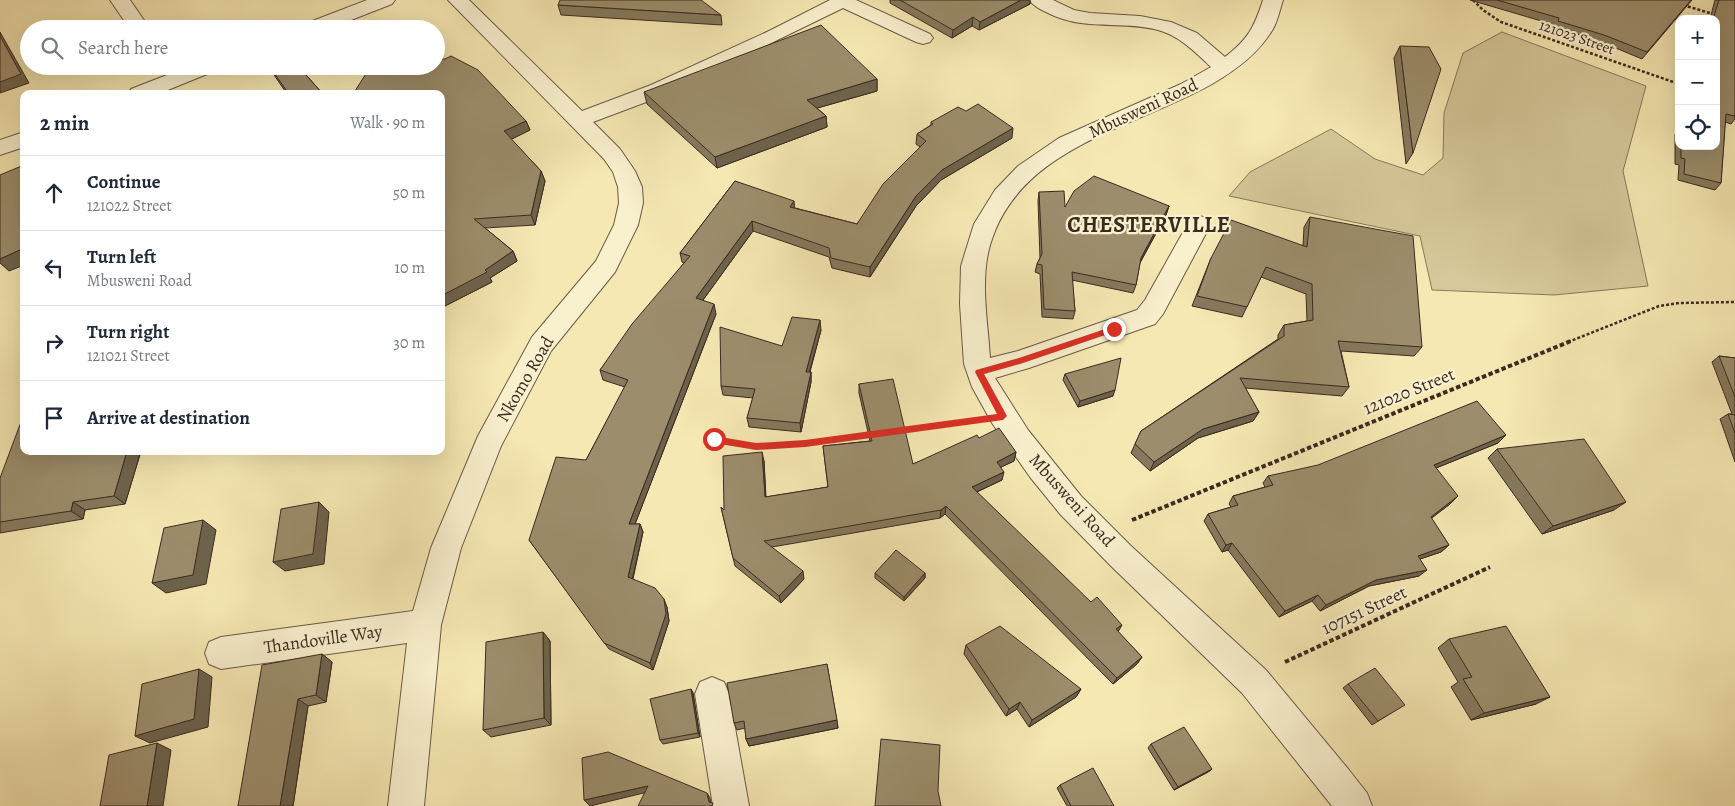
<!DOCTYPE html>
<html lang="en">
<head>
<meta charset="utf-8">
<style>
  body { margin:0; font-family:Alegreya,serif; background:#f2f2f3; color:#1f2937 }
  .controls { position:absolute; right:15px; top:15px; display:grid; overflow:hidden; border-radius:10px; box-shadow:0 5px 20px #0002 }
  .controls button { width:45px; height:45px; display:grid; place-items:center; padding:0; border:0; border-bottom:1px solid #e0e1e3; background:#fff; color:#1f2937; font:25px sans-serif }
  .stop { position:absolute; width:15px; height:15px; margin:-11px; border:4px solid #d93025; border-radius:50%; background:#fff }
  .stop.end { background:#d93025; border-color:#fff; box-shadow:0 1px 5px #0008 }
  .list { margin:0; padding:0; list-style:none }
  h2 { display:flex; justify-content:space-between; align-items:center; height:65px; margin:0; padding:0 20px; font-size:21px }
  h2 small { font-size:16px; font-weight:400; color:#747a83 }
  .list li { display:grid; grid-template-columns:32px 1fr auto; gap:15px; align-items:center; box-sizing:border-box; height:75px; padding:0 20px; border-top:1px solid #e0e1e3 }
  .list b { display:block; font-size:19px; white-space:nowrap }
  .list p { margin:0; font-size:16px; white-space:nowrap; color:#747a83 }
  .list em { font-size:16px; font-style:normal; color:#747a83 }
  .icon { flex:none; width:28px; height:28px; fill:none; stroke:currentColor; stroke-width:2; stroke-linecap:round; stroke-linejoin:round }
  .map { position:relative; flex:none; width:1735px; height:806px; overflow:hidden }
  .search { position:absolute; background:#fff; box-shadow:0 5px 20px #0002; left:20px; top:20px; width:425px; height:55px; display:flex; align-items:center; gap:12px; box-sizing:border-box; padding:0 18px; border-radius:28px; color:#747a83; font-size:19px }
  .panel { position:absolute; background:#fff; box-shadow:0 5px 20px #0002; left:20px; top:90px; width:425px; height:365px; border-radius:10px }
  .map>svg:first-child { display:block }
  .green { fill:#d6c89a; stroke:#88795d }
  .lines { fill:none; stroke-linecap:round; stroke-linejoin:round }
  .minor-casing { stroke:#695a45; stroke-width:2 }
  .path-far1 { stroke:#3a2a20; stroke-width:2.5; stroke-dasharray:3 2; stroke-linecap:butt }
  .path { stroke:#3a2a20; stroke-width:4; stroke-dasharray:4.5 2.5; stroke-linecap:butt }
  .minor { fill:#f9f0ce; fill-rule:evenodd }
  .wall { fill:#86795d; stroke:#3a2a20 }
  .shaded-wall { fill:#6d634c; stroke:#3a2a20 }
  .building { fill:#9c8d6c; stroke:#3a2a20 }
  .route { fill:#d93025 }
  .labels { text-anchor:middle; stroke-width:4.5; stroke-linejoin:round; paint-order:stroke }
  .far-street-label { font-size:15px; fill:#3a2a20; stroke:#f9f0ce }
  .street-label { font-size:18px; fill:#3a2a20; stroke:#f9f0ce }
  .district-label { font-size:22px; font-weight:bold; letter-spacing:1px; fill:#3a2a20; stroke:#f9f0ce }
</style>
</head>
<body>
<div class="map">
<svg width="1735" height="806" viewBox="0 0 1735 806">
  <rect width="100%" height="100%" fill="#f6e8b3"/>
  <filter id="stains"><feTurbulence type="fractalNoise" baseFrequency=".004" numOctaves="4"/><feColorMatrix values="0 0 0 0 .2 0 0 0 0 .09 0 0 0 0 .02 0 0 0 .5 -.17"/></filter>
  <radialGradient id="worn" r=".72"><stop offset=".6" stop-color="#630" stop-opacity="0"/><stop offset="1" stop-color="#630" stop-opacity=".3"/></radialGradient>
  <path class="green" d="M1502,32L1646,86L1623,171L1648,286L1554,295L1432,290L1420,236L1229,196L1250,172L1331,129L1375,159L1423,175L1443,158L1444,113L1463,53Z"/>
  <g class="lines">
    <g class="minor-casing">
      <path id="minor" d="M110,0H130L150,29H130Z
        M367,0H395L392,4L328,29H299L302,25Z
        M448,0H469L582,111L651,85L769,31L830,0H856L930,34L933,38L930,42L923,44L916,42L843,8L665,95L593,122L620,149L635,171L642,187L643,203L638,225L615,272L551,351L501,446L461,548L441,625L424,806H388L407,643L221,669L209,664L205,653L209,642L221,637L413,611L431,548L478,436L532,337L596,261L614,225L619,203L618,187L613,172L604,159Z
        M1029,0H1053L1074,10L1090,13L1140,16L1171,22L1197,33L1225,57C1248,39 1254,28 1263,0H1283C1280,9 1278,20 1273,29C1259,53 1236,70 1212,84C1133,129 1012,148 988,253C981,288 988,323 990,358L1018,351L1137,310L1145,300L1191,218L1199,216L1207,218L1211,224L1163,314L1155,324L1029,368L995,378L1028,430L1081,496L1131,546L1266,670L1349,770L1367,793L1372,806H1332L1242,693L1110,565L1060,514L1030,477L992,423L972,387L964,364L960,304L961,266L974,224L995,190L1018,166L1059,138L1181,84L1211,67C1195,52 1180,36 1158,30C1121,20 1086,32 1048,13C1041,10 1034,6 1029,0Z
        M190,66H220L217,70L158,94H128L131,89Z
        M24,132V147L0,155V140Z
        M712,677L724,682L729,694L749,806H713L695,694L700,682Z"/>
    </g>
    <path class="path-far1" d="M1473,0L1483,10L1501,22L1679,84
      M1683,5L1713,14
      M1568,342L1659,306L1679,303L1735,302"/>
    <path class="path" d="M902,430L968,421
      M714,439L756,446L805,444L871,435
      M1132,520L1571,341
      M1285,662L1490,567"/>
    <use href="#minor" class="minor"/>
  </g>
  <path class="wall" d="M890,0H1030V4L979,30L972,26L952,38L890,3Z
    M1470,0H1692L1642,59L1599,41L1554,27L1555,25Z
    M1715,0H1735V119L1731,124L1725,122L1721,183L1715,190L1678,180L1679,165L1675,164V135L1679,122V146H1716V19H1710Z
    M558,5L721,15L722,25L561,15Z
    M1400,46L1413,153L1406,164L1394,58Z
    M268,66H298L323,94H287Z
    M877,79V91L817,108L826,116L827,127L717,168L647,104L644,92Z
    M441,94L526,121L530,130L511,139L541,171L545,181L535,225L485,228L513,251L517,261L490,278L492,282L441,308Z
    M931,122L1012,138L941,180L916,206L870,277L832,268L829,257L753,231L703,300L716,314L635,524H640L643,532L633,579L667,607L669,621L653,670L609,649L529,540L586,460L625,387L603,380L600,370L684,263L682,262L680,253L735,181L795,208L857,224L920,147L916,144L917,134L931,125Z
    M1039,192L1065,207L1169,206L1166,215L1140,263L1136,285L1133,293L1072,280L1075,311L1073,319L1042,317L1040,274L1035,272L1037,264L1040,258L1038,201Z
    M1310,217L1422,347L1414,356L1341,351L1349,387L1342,396L1245,388L1259,412L1253,421L1198,438L1150,471L1131,453L1141,431L1278,339V335L1284,325L1307,321L1306,294L1261,277L1242,317L1192,306L1211,258L1303,246L1304,227Z
    M821,330L810,372H811V382L801,432L749,427L747,418L753,398L723,395L721,386L782,346Z
    M1719,356L1735,358V462L1720,419L1728,414H1732L1712,362Z
    M1065,374L1113,396L1078,407L1063,380Z
    M859,384L913,464L979,438L1016,452L1014,461L1001,467L1002,480L977,492L1118,632L1142,657L1137,664L1113,684L945,514L940,518L772,547L804,579L781,603L735,566L721,507L724,510L764,461L766,497L828,487L823,446L870,441L859,393Z
    M1498,443L1436,468L1450,504L1431,518L1449,545L1441,552L1420,559L1419,576L1369,586L1320,611L1312,601L1279,617L1228,550L1222,552L1204,521L1208,514L1231,507L1229,504L1233,496L1265,487L1263,483L1268,476Z
    M1497,449L1614,510L1542,534L1488,458Z
    M141,451L125,504L85,510L83,519L0,533V478Z
    M875,573H925V578L904,601L875,578Z
    M543,632L550,641L551,725L491,737L483,730Z
    M1449,639L1536,704L1471,720L1451,687L1458,682L1438,648Z
    M966,645L1081,689L1076,697L1029,727L1017,709L1006,716L964,654Z
    M322,654L332,662L326,702L308,706L293,806H238Z
    M827,664L838,728L749,746L746,739L745,728L737,730L734,723Z
    M1348,684L1399,708L1372,725L1343,688Z
    M691,689L693,693L700,737L663,744L660,740Z
    M1151,744L1212,769L1208,772L1174,790L1148,748Z
    M1060,785L1114,806H1067L1057,788Z"/>
  <path class="shaded-wall" d="M1021,0H1030V4L979,30L980,22Z
    M973,17L972,26L952,38L953,30Z
    M0,32L29,83L0,93Z
    M877,79V91L807,111V100Z
    M826,116L827,127L717,168L715,157Z
    M526,121L530,130L508,141L504,131Z
    M1013,128L1012,138L941,180L916,206L870,277V267L916,196L942,170Z
    M541,171L545,181L535,225L531,215Z
    M794,201L795,211L790,207Z
    M1169,206L1166,215L1138,266L1141,258Z
    M752,221L753,231L698,307L696,298Z
    M24,248V265L9,271L0,263V259Z
    M513,251L517,261L490,278L492,282L441,308V296L485,270Z
    M714,304L716,314L632,532L629,524Z
    M820,320L821,330L807,381L806,372Z
    M811,372V382L801,432L800,423Z
    M1115,390L1113,396L1078,407L1080,401Z
    M1259,412L1253,421L1198,438L1150,471L1154,462L1203,429Z
    M1506,435L1498,443L1426,472L1434,465Z
    M127,451H141L125,504L114,496Z
    M762,452L764,461L766,505L765,497Z
    M1016,452L1014,461L995,470L997,462Z
    M1004,472L1002,480L970,495L972,487Z
    M1458,496L1450,504L1424,524L1431,517Z
    M73,502L85,510L83,519L71,511Z
    M319,502L329,512L324,564L285,571L273,562Z
    M1626,502L1614,510L1542,534L1553,526Z
    M946,506L945,514L940,518L941,510Z
    M203,520L216,530L206,584L166,593L152,583Z
    M640,524L643,532L631,585L628,577Z
    M1232,543L1228,550L1222,552L1226,545Z
    M1449,545L1441,552L1411,562L1418,556Z
    M1427,570L1419,576L1369,586L1320,611L1326,605L1376,580Z
    M803,571L804,579L781,603L779,596Z
    M925,573V578L904,601V597Z
    M1318,595L1312,601L1279,617L1285,611Z
    M664,599L667,607L669,621L653,670L650,663Z
    M1122,625L1118,632L1116,629Z
    M543,632L550,641L551,725L544,718Z
    M322,654L332,662L326,702L316,695Z
    M1142,657L1137,664L1113,684L1117,678Z
    M199,669L212,677L208,727L150,743L135,736Z
    M691,689L693,693L700,737L698,733Z
    M1081,689L1076,697L1029,727L1032,720Z
    M1550,697L1536,704L1471,720L1484,713Z
    M298,699L308,706L293,806H280Z
    M1020,702L1017,709L1006,716L1009,709Z
    M837,720L838,728L749,746L746,739Z
    M157,743L171,750L163,806H147Z
    M1212,769L1208,772L1174,790L1178,787Z
    M648,786L652,791L590,806L584,800Z
    M707,793L710,798L711,806L709,802Z"/>
  <path class="building" d="M560,0H701L721,15L558,5Z
    M900,0H1021L980,22L973,17L953,30Z
    M1497,0H1691L1647,52L1604,35L1558,21L1559,18Z
    M1719,0H1735V116L1726,114L1721,183L1684,174L1685,159L1681,158V146H1716V19H1713Z
    M821,25L877,79L807,100L826,116L715,157L644,92Z
    M0,36L21,74L0,82Z
    M1400,46L1429,47L1441,69L1413,153Z
    M451,56L478,70L526,121L504,131L541,171L531,215L474,219L513,251L485,270L487,272L441,296V94H353L371,66H436V59H445Z
    M269,66H298L323,94H289Z
    M331,91L333,94H325Z
    M978,104L1013,128L942,170L916,196L870,267L831,258L829,248L752,221L696,298L714,304L629,524H640L628,577L655,588L664,599L666,614L650,663L604,643L529,540L556,457L586,460L628,380L600,370L632,324L690,256L680,253L735,181L794,201L790,207L857,224L883,184L926,141L917,134L933,124L931,122L958,107L966,111Z
    M24,165V248L0,259V175Z
    M1094,176L1169,206L1141,258L1136,285L1072,272L1075,311L1044,309L1042,265L1037,264L1042,254L1039,192L1064,191L1065,207L1074,191Z
    M1310,217L1413,236L1422,347L1338,341L1349,387L1240,378L1259,412L1203,429L1154,462L1135,444L1141,431L1284,336V325L1313,320L1312,284L1266,267L1247,307L1197,296L1211,258L1231,220L1307,247Z
    M792,317L820,320L806,372H811L800,423L747,418L755,389L721,386L720,327L782,346Z
    M1719,356L1735,358V397Z
    M1121,358L1115,390L1080,401L1065,374Z
    M893,379L913,464L977,435L979,438L999,428L1016,452L997,462L1004,472L972,487L1091,602L1097,597L1122,625L1116,629L1142,657L1117,678L946,506L941,510L764,541L803,571L779,596L733,558L721,507L724,510L723,456L762,452L765,497L828,487L823,446L872,441L859,384Z
    M1477,401L1506,435L1434,465L1458,496L1431,517L1449,545L1418,556L1427,570L1376,580L1326,605L1318,595L1285,611L1232,543L1226,545L1208,514L1238,505L1233,496L1273,485L1268,476L1318,465Z
    M1728,414L1735,415V433Z
    M21,422H24V451H127L114,496L73,502L71,511L0,522V478Z
    M1584,439L1626,502L1553,526L1497,449Z
    M319,502L313,554L273,562L281,509Z
    M203,520L193,575L152,583L164,528Z
    M896,550L925,573L904,597L875,573Z
    M1000,626L1081,689L1032,720L1020,702L1009,709L966,645Z
    M1506,626L1550,697L1484,713L1463,679L1472,677L1449,639Z
    M543,632L544,718L483,730L486,642Z
    M322,654L316,695L298,699L280,806H238L262,665Z
    M827,664L837,720L746,739L744,721L734,723L727,683Z
    M1375,668L1405,705L1378,721L1348,684Z
    M199,669L194,719L135,736L142,684Z
    M691,689L698,733L660,740L650,699Z
    M1184,727L1212,769L1178,787L1151,744Z
    M881,739L940,745L938,791L941,806H875Z
    M157,743L147,806H100L109,755Z
    M608,752L707,793L709,802L713,803L712,806H638L648,786L584,800L582,758Z
    M1093,768L1114,806H1071L1060,785Z"/>
  <path class="route" d="M1114,326L1118,329L1117,331L1020,364L984,374L1007,416L1003,420L805,447L756,450L714,443L710,439L714,436L756,443L805,440L997,414L975,372L976,370L1019,358Z"/>
  <g class="labels">
    <g class="far-street-label">
      <text transform="translate(1577 37) rotate(19)" y="5">121023 Street</text>
    </g>
    <g class="street-label">
      <text transform="translate(1143 108) rotate(-25)" y="6">Mbusweni Road</text>
      <text transform="translate(525 379) rotate(-60)" y="6">Nkomo Road</text>
      <text transform="translate(1409 391) rotate(-22)" y="6">121020 Street</text>
      <text transform="translate(1072 500) rotate(48)" y="6">Mbusweni Road</text>
      <text transform="translate(1364 610) rotate(-25)" y="6">107151 Street</text>
      <text transform="translate(323 639) rotate(-8)" y="6">Thandoville Way</text>
    </g>
    <g class="district-label">
      <text x="1149" y="232">CHESTERVILLE</text>
    </g>
  </g>
  <rect width="100%" height="100%" filter="url(#stains)"/>
  <rect width="100%" height="100%" fill="url(#worn)"/>
</svg>
<div class="controls">
<button>+</button>
<button>−</button>
<button><svg class="icon" aria-label="locate" viewBox="0 0 24 24"><circle cx="12" cy="12" r="6"/><path d="M12 2v4M12 18v4M2 12h4M18 12h4"/></svg></button>
</div>
<div class="stop" style="left:714px;top:439px"></div>
<div class="stop end" style="left:1114px;top:329px"></div>
<div class="search"><svg class="icon" aria-label="search" viewBox="0 0 24 24"><circle cx="10" cy="10" r="6"/><path d="M15 15l6 6"/></svg>Search here</div>
<section class="panel">
<h2>2 min<small>Walk · 90 m</small></h2>
<ul class="list">
<li><svg class="icon" aria-label="ahead" viewBox="0 0 24 24"><path d="M12 20V5M6 11l6-6 6 6"/></svg><div><b>Continue</b><p>121022 Street</p></div><em>50 m</em></li>
<li><svg class="icon" aria-label="left" viewBox="0 0 24 24"><path d="M17 20v-9H6M10 6l-5 5 5 5"/></svg><div><b>Turn left</b><p>Mbusweni Road</p></div><em>10 m</em></li>
<li><svg class="icon" aria-label="right" viewBox="0 0 24 24"><path d="M7 20v-9h11M14 6l5 5-5 5"/></svg><div><b>Turn right</b><p>121021 Street</p></div><em>30 m</em></li>
<li><svg class="icon" aria-label="arrive" viewBox="0 0 24 24"><path d="M6 21V4h12l-3 4 3 4H6"/></svg><div><b>Arrive at destination</b></div></li>
</ul>
</section>
</div>
</body>
</html>
